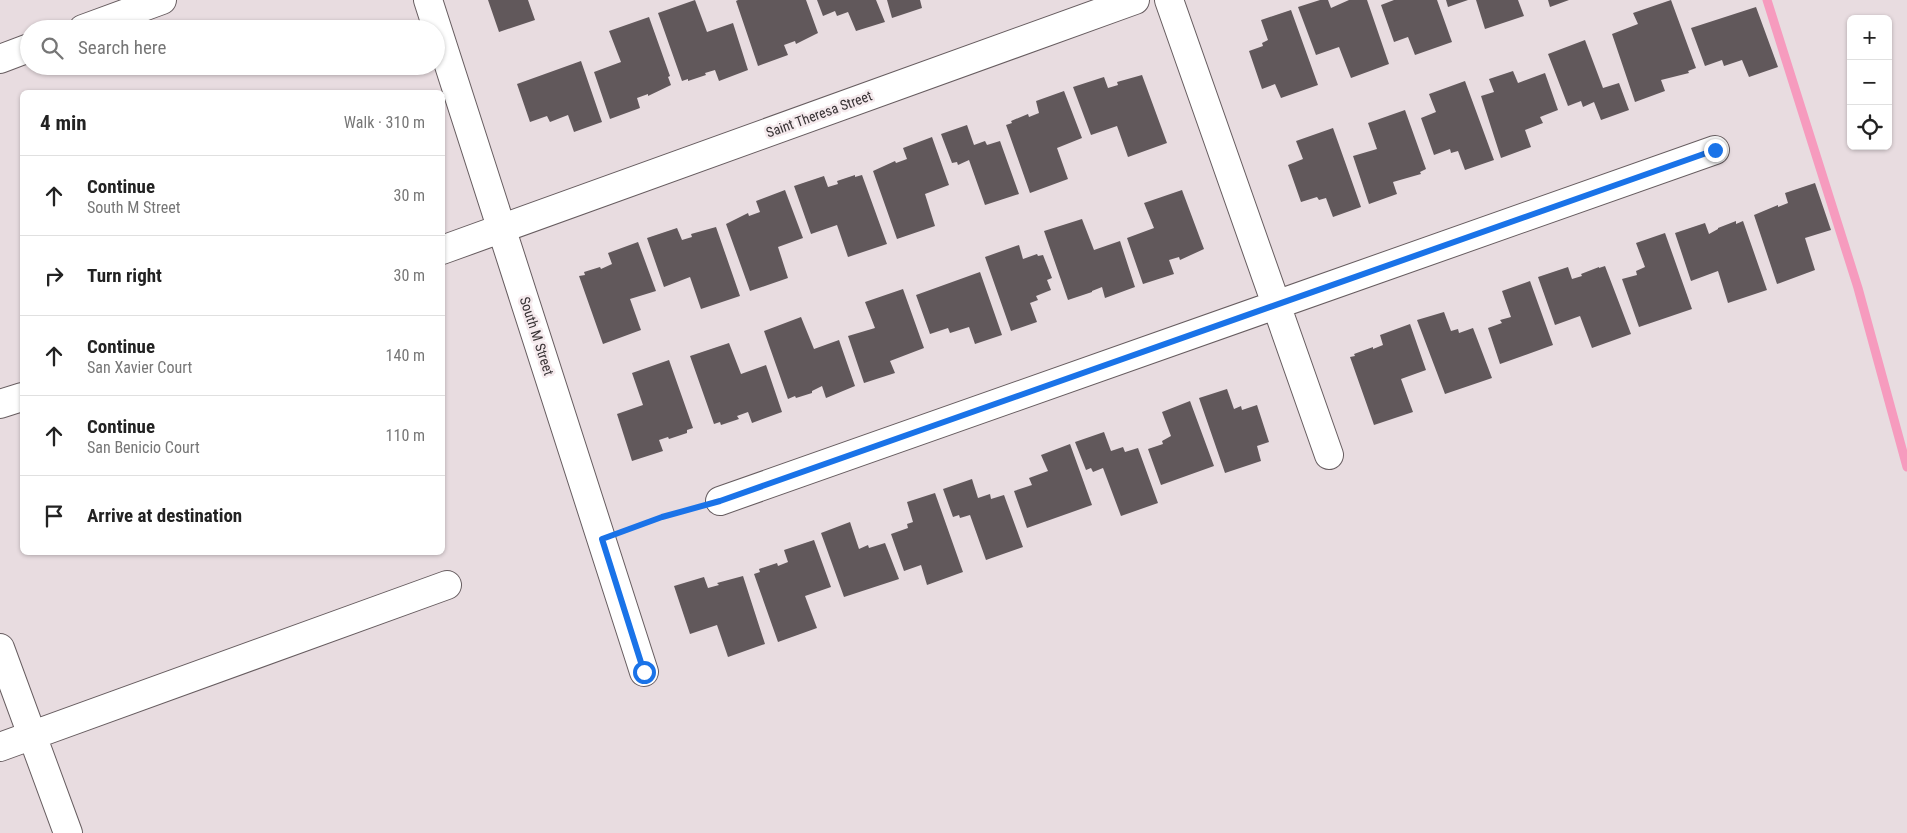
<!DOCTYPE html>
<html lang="en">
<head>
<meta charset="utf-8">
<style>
  body { margin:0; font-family:"Roboto Condensed",sans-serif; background:#f6f6f6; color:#222 }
  .controls { position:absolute; right:15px; top:15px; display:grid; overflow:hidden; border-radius:8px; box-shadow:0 1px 4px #0004 }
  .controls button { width:45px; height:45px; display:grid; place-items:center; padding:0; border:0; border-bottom:1px solid #e0e0e0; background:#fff; color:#222; font:25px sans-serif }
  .stop { position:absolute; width:15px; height:15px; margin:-11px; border:4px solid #1a73e8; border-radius:50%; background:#fff }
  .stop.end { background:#1a73e8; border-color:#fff; box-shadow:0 1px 5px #0008 }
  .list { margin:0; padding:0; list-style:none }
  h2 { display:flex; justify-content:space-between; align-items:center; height:65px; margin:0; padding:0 20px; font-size:21px }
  h2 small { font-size:16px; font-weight:400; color:#767676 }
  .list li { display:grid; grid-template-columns:32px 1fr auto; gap:15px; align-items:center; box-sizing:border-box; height:80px; padding:0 20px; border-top:1px solid #e0e0e0 }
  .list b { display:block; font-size:19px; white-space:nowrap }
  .list p { margin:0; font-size:16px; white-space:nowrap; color:#767676 }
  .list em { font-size:16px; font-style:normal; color:#767676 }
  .icon { flex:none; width:28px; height:28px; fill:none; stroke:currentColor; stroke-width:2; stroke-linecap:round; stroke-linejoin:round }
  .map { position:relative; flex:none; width:1907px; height:833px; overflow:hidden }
  .search { position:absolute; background:#fff; box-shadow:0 1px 4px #0004; left:20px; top:20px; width:425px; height:55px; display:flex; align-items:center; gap:12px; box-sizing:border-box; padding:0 18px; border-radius:28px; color:#767676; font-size:19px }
  .panel { position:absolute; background:#fff; box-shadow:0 1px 4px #0004; left:20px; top:90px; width:425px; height:465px; border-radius:8px }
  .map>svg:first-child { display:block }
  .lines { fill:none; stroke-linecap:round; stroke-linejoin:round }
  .stream { stroke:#f69bbe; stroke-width:9 }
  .building { fill:#61585b }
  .minor-casing { stroke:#675d60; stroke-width:30 }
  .path { stroke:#9e9598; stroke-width:3; stroke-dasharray:4 4; stroke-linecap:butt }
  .minor { stroke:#fff; stroke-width:28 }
  .route { stroke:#1a73e8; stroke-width:6 }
  .labels { text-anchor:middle; stroke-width:5; stroke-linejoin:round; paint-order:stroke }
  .street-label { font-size:14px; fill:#363133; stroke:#f5eaed }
</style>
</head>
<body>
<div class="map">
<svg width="1907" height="833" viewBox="0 0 1907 833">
  <rect width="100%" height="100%" fill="#e8dce0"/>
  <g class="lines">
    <path class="stream" d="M1767,0L1858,288L1907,467"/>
  </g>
  <path class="building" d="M488,0H528L535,20L499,32Z
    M695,0L707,32L733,23L748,70L719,81L715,70L705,73L706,75L688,81V79L682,81L658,13Z
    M738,0H806L818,33L796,44L795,41L784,45L788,55L758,66L736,1Z
    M817,0H876L885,22L856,31L848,12L837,16L835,11L823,16Z
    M887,0H920L922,8L892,18Z
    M1320,0H1328L1331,8L1349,0H1367L1389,64L1351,78L1339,47L1316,55L1298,7Z
    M1394,0H1437L1452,42L1415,55L1408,37L1394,42L1381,5Z
    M1446,0H1468L1448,7Z
    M1476,0H1518L1524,16L1485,29Z
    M1548,0H1569L1550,7Z
    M1671,0L1696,68L1688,71L1689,73L1661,80L1665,91L1635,102L1612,34L1638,24L1633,13Z
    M1756,7L1778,67L1749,77L1742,60L1724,66L1722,60L1705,66L1691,28Z
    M1291,10L1318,85L1281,98L1275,84L1262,89L1249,51L1263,46L1262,43L1268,40L1261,20Z
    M649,17L670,76L668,77L671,85L648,96V94L637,98L640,108L610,119L594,72L621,62L609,31Z
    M1585,40L1603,88L1619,83L1629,110L1601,120L1594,102L1583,107L1581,101L1568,106L1548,54Z
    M581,61L602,122L574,132L568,115L550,122L547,116L530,122L517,84Z
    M1513,71L1518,83L1545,73L1558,110L1540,117L1543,123L1525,130L1531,147L1501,158L1481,96L1494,92L1489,79Z
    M1142,75L1167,143L1128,157L1117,126L1091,135L1073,87L1104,77L1108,88L1118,85L1117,82Z
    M1465,81L1494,160L1465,170L1458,151L1451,153L1450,149L1434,155L1421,118L1436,112L1429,94Z
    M1064,91L1082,138L1057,148L1068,179L1030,193L1006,125L1012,123L1011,121L1028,114L1029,117L1039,113L1036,101Z
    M1405,110L1426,169L1420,172L1421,174L1393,182L1397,194L1369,204L1353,156L1377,149L1368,123Z
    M967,125L974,145L985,141L987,145L1000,141L1019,194L985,205L969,160L958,165L957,162L952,163L941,134Z
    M1333,128L1361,207L1333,217L1326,198L1319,200L1317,197L1301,202L1288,165L1303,159L1296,141Z
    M932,137L949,185L925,194L935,226L897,239L873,171L895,161L896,163L907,159L903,148Z
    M855,175V177L862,175L887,244L848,257L837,225L811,234L794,186L824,176L828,187L838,184L837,181Z
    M1815,183L1831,230L1805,238L1815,270L1777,284L1754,215L1778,205V207L1788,203L1785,193Z
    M785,190L803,238L778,247L788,278L750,291L726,224L748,213L749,216L760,212L756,201Z
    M1182,190L1204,249L1180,260L1179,257L1169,260L1174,274L1143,284L1127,238L1154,228L1144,203Z
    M1082,219L1094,250L1120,241L1135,287L1105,298L1102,287L1092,291V292L1068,300L1044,231Z
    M1736,221V224L1743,221L1767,290L1728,303L1718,271L1691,281L1675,233L1705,223L1709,234L1718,229V228Z
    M716,227L740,296L701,309L690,277L664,287L647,238L677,228L682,240L692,237L691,234Z
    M1665,233L1692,309L1639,327L1622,279L1637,275L1636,271L1645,267L1636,243Z
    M638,242L656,291L630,299L641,330L603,344L579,276L585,275L584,272L600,267L601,269L612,264L608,253Z
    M1019,245L1023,259L1037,254L1038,256L1043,255L1052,278L1047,280L1051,290L1036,296L1038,300L1030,303L1037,322L1011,331L985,257Z
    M1605,266L1631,334L1592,348L1580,316L1555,325L1538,277L1568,267L1572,279L1582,276L1581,274L1599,267V268Z
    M980,272L1002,335L975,344L969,327L950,333L948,328L930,334L916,295Z
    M1530,281L1553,345L1500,364L1488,328L1502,323L1500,320L1511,317L1502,291Z
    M903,289L924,348L890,361L895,373L864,383L848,336L875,328L865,302Z
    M1444,312L1451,331L1458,329L1459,333L1473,328L1492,378L1445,394L1417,320Z
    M801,317L814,349L839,340L855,386L826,398L822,386L812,391V393L796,398L795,396L788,399L764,331Z
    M1410,324L1426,370L1401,379L1413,412L1374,425L1350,357L1355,356L1354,354L1373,347V349L1383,345L1380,335Z
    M729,343L741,374L766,365L782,412L752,423L748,412L737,416L739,419L721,425L720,422L714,424L690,356Z
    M669,360L693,428L687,430V433L669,439L668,437L659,440L663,451L632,461L617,414L643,405L632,373Z
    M1227,389L1234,409L1241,406L1242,410L1257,405L1269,442L1257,446L1261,461L1225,473L1199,398Z
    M1190,401L1214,466L1161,485L1148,449L1163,444L1162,441L1171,436L1162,412Z
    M1104,432L1111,451L1123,447L1125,452L1138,448L1158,503L1121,516L1103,468L1093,472L1091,468L1086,470L1075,442Z
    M1070,444L1092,505L1027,528L1014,491L1032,485L1029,478L1048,471L1041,455Z
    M972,479L978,498L990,494L991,499L1004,495L1023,547L986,560L970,515L960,518L959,515L953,517L943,489Z
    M935,493L963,572L927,585L921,565L904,571L891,534L908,528L907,524L913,522L907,502Z
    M850,522L859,549L868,545L869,548L885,543L899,579L844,597L821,533Z
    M814,540L831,587L805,596L817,628L778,642L754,574L760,572L759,569L777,563L778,566L788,562L784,550Z
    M743,576L765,644L728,657L717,625L690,634L674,586L704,577L708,588L719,585L717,583Z"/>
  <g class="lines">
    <g class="minor-casing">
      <path id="minor" d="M428,0L644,672
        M1169,0L1329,455
        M83,29L162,0
        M0,59L29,48
        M442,250L1135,0
        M0,404L22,397
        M720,501L1715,150
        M0,648L68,833
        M0,747L447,585"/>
    </g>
    <path class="path" d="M627,529L693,508"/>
    <use href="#minor" class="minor"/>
  </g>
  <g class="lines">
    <path class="route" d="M644,672L602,539L662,517L720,501L1715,150"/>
  </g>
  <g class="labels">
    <g class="street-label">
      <text transform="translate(819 114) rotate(-20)" y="5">Saint Theresa Street</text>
      <text transform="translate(537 336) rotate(72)" y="5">South M Street</text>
    </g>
  </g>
</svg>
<div class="controls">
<button>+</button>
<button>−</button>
<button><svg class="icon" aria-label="locate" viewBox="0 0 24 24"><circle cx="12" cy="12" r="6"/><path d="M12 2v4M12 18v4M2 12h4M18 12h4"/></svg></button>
</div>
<div class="stop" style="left:644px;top:672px"></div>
<div class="stop end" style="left:1715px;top:150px"></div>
<div class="search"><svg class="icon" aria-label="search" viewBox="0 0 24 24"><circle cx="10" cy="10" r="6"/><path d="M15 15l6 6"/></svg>Search here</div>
<section class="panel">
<h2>4 min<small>Walk · 310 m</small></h2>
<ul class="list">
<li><svg class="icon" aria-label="ahead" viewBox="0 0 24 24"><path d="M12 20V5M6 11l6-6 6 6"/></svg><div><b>Continue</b><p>South M Street</p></div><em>30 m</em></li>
<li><svg class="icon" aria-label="right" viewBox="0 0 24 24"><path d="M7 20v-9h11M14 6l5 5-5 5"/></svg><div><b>Turn right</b></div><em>30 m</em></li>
<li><svg class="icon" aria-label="ahead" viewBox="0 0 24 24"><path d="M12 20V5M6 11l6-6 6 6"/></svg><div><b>Continue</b><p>San Xavier Court</p></div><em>140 m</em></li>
<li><svg class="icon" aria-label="ahead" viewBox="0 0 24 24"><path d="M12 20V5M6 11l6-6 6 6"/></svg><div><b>Continue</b><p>San Benicio Court</p></div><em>110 m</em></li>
<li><svg class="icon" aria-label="arrive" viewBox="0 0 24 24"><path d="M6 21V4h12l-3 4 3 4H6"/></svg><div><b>Arrive at destination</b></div></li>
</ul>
</section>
</div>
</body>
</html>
